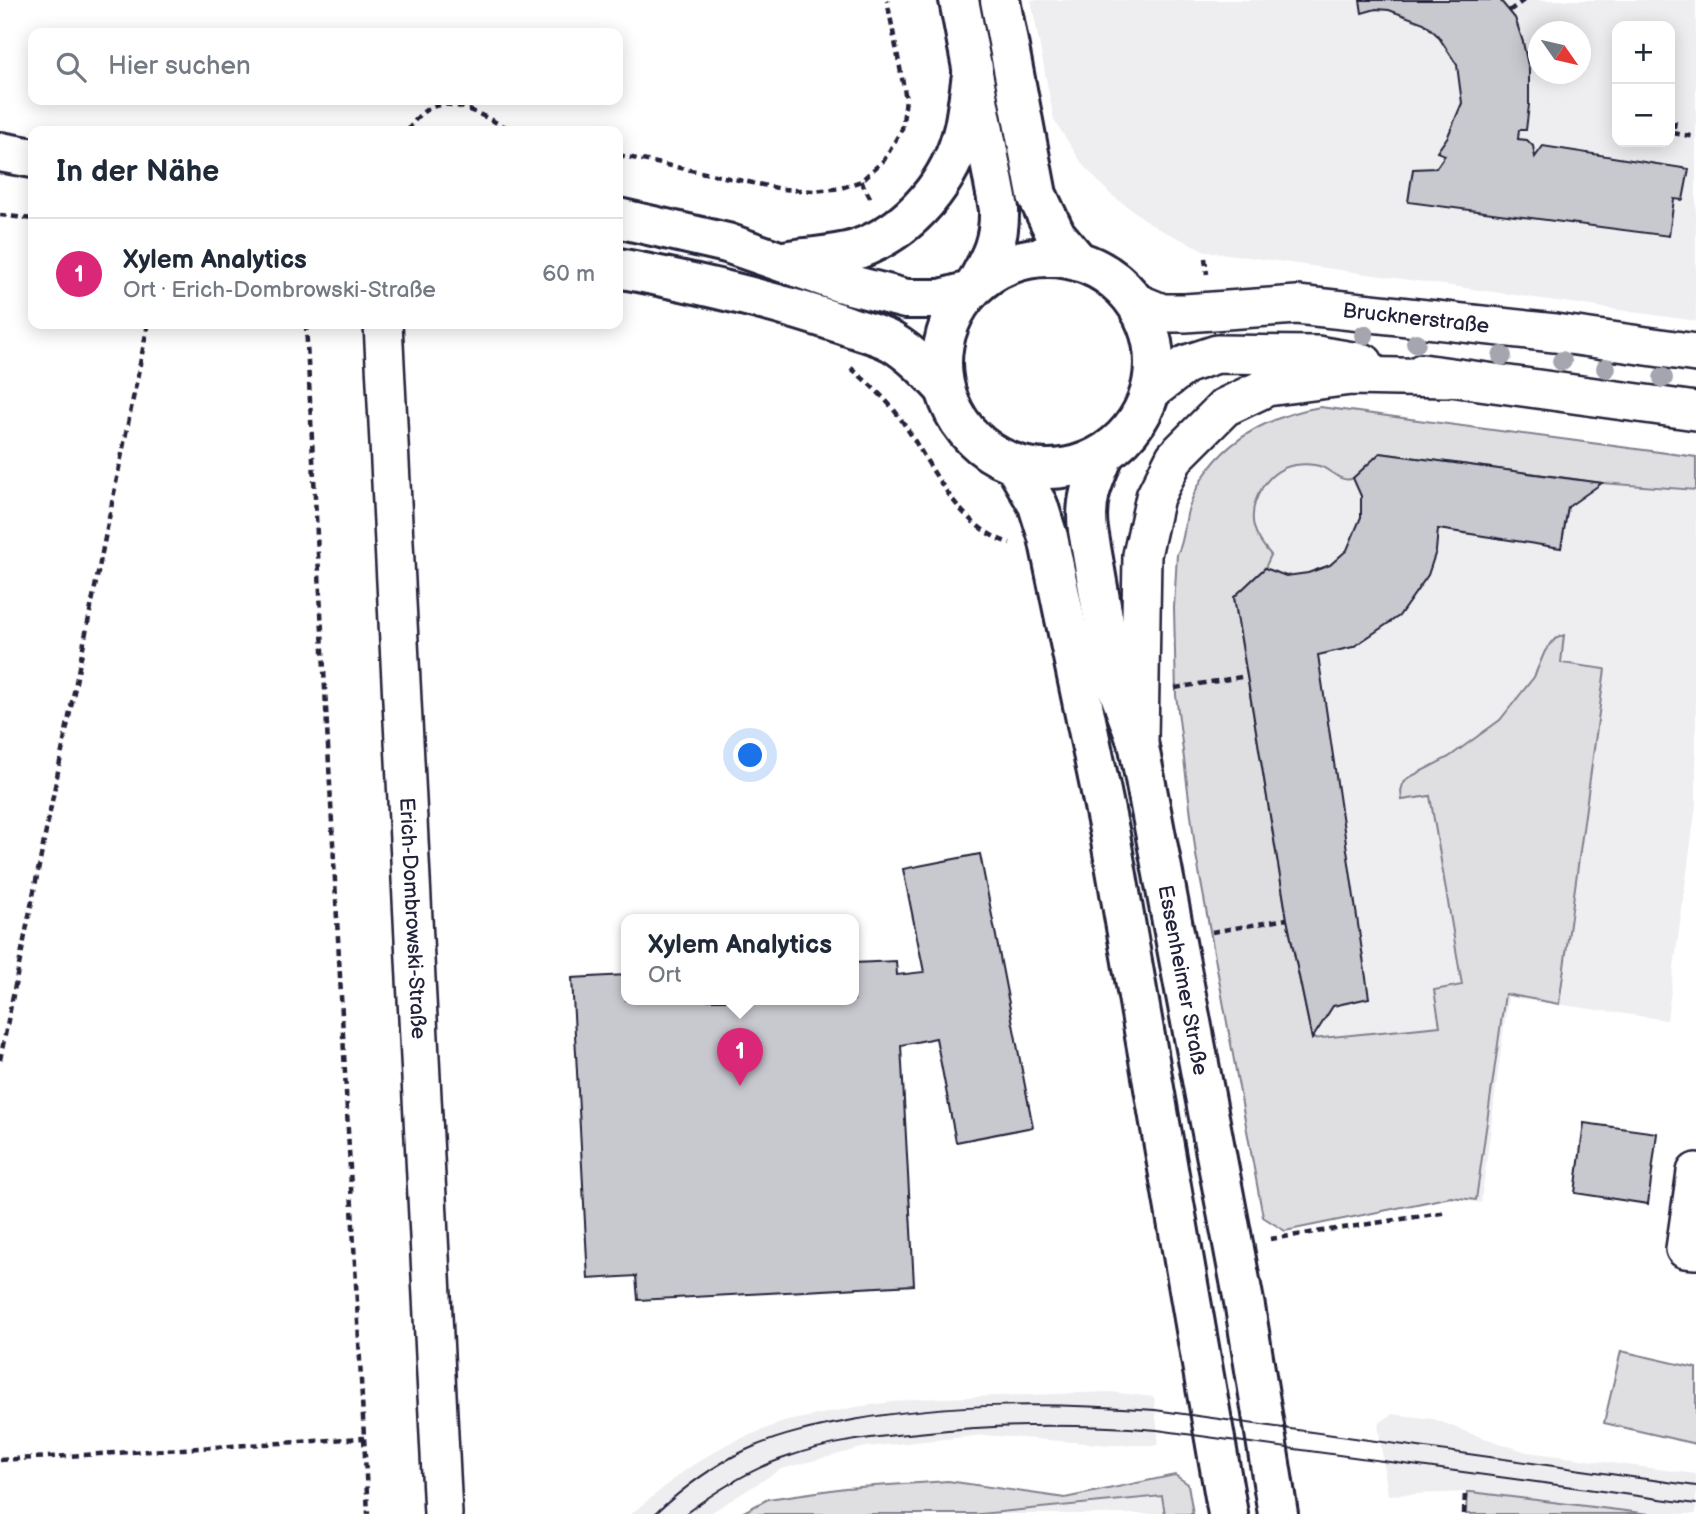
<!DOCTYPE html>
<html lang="de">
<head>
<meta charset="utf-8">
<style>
  body { margin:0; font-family:"Balsamiq Sans",sans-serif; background:#f2f2f3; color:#1f2937 }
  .controls { position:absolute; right:21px; top:21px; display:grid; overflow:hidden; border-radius:14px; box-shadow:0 4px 18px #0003 }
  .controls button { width:63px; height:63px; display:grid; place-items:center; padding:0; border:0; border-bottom:2px solid #e0e1e3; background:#fff; color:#1f2937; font:35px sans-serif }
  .compass { position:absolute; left:1528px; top:21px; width:63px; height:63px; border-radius:50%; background:#fff; box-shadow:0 4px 18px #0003; rotate:124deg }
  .you { position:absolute; left:751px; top:756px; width:24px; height:24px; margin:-18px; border:5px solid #fff; border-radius:50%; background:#1a73e8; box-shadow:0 0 0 10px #1a73e833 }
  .badge { display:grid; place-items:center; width:46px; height:46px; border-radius:50%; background:#db2777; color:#fff; font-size:23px; font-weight:700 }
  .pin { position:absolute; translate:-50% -58px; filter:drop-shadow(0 2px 4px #0008) }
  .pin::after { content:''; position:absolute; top:37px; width:24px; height:21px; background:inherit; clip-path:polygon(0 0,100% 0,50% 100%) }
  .popup { position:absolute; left:621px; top:914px; width:238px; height:91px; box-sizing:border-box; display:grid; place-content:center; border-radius:14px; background:#fff; filter:drop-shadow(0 2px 5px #0005); font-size:23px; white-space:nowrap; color:#747a83 }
  .popup b { font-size:26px; color:#1f2937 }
  .popup::after { content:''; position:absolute; left:50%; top:100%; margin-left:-14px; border:14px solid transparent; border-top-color:#fff }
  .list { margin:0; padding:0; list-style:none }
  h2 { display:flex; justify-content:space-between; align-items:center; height:91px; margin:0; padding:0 28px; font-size:30px }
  h2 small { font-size:23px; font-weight:400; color:#747a83 }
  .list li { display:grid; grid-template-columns:46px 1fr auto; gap:21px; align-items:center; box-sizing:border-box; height:112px; padding:0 28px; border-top:2px solid #e0e1e3 }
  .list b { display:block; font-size:26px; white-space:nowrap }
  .list p { margin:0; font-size:23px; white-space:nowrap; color:#747a83 }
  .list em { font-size:23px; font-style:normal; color:#747a83 }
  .icon { flex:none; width:38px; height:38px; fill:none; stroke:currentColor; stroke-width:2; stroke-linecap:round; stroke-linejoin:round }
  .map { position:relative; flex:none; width:1696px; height:1514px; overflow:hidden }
  .search { position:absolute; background:#fff; box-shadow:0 4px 18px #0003; left:28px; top:28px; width:595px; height:77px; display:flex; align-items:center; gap:18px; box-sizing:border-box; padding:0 24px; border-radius:14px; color:#747a83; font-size:26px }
  .panel { position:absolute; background:#fff; box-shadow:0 4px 18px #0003; left:28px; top:126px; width:595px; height:203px; border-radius:14px }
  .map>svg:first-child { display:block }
  .built { fill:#eeeef1; fill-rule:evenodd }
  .green { fill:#dfdfe2; stroke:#80808e; stroke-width:2 }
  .building { fill:#c8c8cf; stroke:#22223b; stroke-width:2 }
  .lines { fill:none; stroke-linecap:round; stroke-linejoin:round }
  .minor-casing { stroke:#22223b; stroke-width:42 }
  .major-casing { stroke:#22223b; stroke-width:44 }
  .path { stroke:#22223b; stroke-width:4.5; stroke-dasharray:7 5; stroke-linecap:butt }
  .minor { stroke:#fff; stroke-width:37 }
  .major { stroke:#fff; stroke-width:38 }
  .tram { stroke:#22223b; stroke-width:2 }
  .tree { fill:#a5a5af }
  .labels { text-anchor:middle; stroke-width:7; stroke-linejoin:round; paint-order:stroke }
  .street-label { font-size:21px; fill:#22223b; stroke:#fff }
</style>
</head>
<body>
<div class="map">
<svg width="1696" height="1514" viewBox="0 0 1696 1514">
  <rect width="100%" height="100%" fill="#fff"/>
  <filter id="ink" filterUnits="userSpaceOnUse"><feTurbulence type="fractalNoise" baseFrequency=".0143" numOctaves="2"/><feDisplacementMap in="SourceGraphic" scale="14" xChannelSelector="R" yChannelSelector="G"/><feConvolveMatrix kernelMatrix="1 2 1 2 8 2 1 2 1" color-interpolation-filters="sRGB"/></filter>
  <g filter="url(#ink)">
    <path class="built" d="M1031,0H1696V321L1206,251L1157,228L1110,194L1083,165L1054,120ZM1617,26H1670V142H1617ZM1538,32H1580V74H1538Z
      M1320,407L1696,457V805L1667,1020L1508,997L1481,1203L1449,1198L1285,1231L1182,535L1190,504L1196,490L1227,448L1254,428L1284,415Z
      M1110,1392L1154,1397L1159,1445H1112L984,1435L866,1447L781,1469L709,1514H631L688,1468L727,1444L783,1422L856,1407L914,1399Z
      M1392,1414L1434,1419L1469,1433L1527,1452L1696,1474V1514H1650L1471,1492L1388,1495L1378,1424Z
      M1163,1496L1165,1514H980Z"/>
    <path class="green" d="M1320,407L1696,457V490L1602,483L1380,453C1372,461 1361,475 1351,479C1340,482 1332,471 1322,467C1314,464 1303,464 1295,465C1268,469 1248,501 1254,527C1257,538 1264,547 1271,555L1265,568L1234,597L1287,919L1312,1039L1440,1026L1434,990L1462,985L1430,796L1402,800L1401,791L1403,784L1408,778L1449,757L1500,720L1534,677L1545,651L1555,639L1564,635L1561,663L1605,669L1559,1004L1505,994L1476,1200L1451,1197L1285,1231L1263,1217L1196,855L1176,695L1174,608L1177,554C1185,542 1184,521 1189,507C1209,448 1262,417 1320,407Z
      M1621,1351L1696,1368V1444L1604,1423Z
      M1175,1475L1188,1484L1193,1514H1165L1162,1496L980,1514H740L768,1499L845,1488L948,1481L1065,1498Z
      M1467,1492H1471L1650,1514H1466Z"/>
    <path class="building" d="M1360,0H1500L1515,18L1523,42L1529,70V105L1526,130H1519L1518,139L1527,140L1533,146L1535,157L1543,146L1689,169L1683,200L1674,199L1669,236L1408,202L1413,169L1436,168L1445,155L1437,152L1448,136L1462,103L1457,65L1438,36L1424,23L1389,10L1376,9L1362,13Z
      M1380,453L1602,483L1568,507L1561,548L1438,529L1436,551L1428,575L1399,616L1353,647L1318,655L1369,998L1333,1006L1312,1039L1287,919L1234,597L1265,568L1286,576L1308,573L1330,565L1347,550L1361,517V496L1353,478Z
      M980,854L1033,1127L956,1142L936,1038L901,1045L914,1285L638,1300L636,1276L588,1279L572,978L626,975V1000H854V963L896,961L897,975L924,972L903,869Z
      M1584,1123L1657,1133L1648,1204L1575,1193Z"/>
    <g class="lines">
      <g class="minor-casing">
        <g id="minor">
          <path id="s1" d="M1135,302L1162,313H1185L1297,305L1555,333L1696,353"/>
          <path id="s2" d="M383,324L443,1514"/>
          <path d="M1422,373L1696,411"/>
          <path d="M1150,392L1187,364L1217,354L1317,355L1364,363"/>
          <path d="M1139,741L1142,555L1155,497L1175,457L1225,407L1267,387L1351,376L1446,378"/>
          <path d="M1696,1172L1685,1249L1696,1250"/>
        </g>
      </g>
      <g class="major-casing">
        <g id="major">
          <path d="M959,0L999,209C1000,241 991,257 976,284"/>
          <path d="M1000,0L1037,195L1056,235L1078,261"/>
          <path d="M0,152L33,158"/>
          <path d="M618,218L727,243L839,282L906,299H941L970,291"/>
          <circle cx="1048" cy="363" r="106"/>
          <path d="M789,260C812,257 836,256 858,249C911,230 952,181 964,127C968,107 970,87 973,68"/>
          <path d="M618,268C693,282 769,299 842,324C858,330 877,334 892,342C912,354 928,371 944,388"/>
          <path id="s3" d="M1105,453C1093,481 1084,499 1088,530L1113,675L1139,747L1245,1307L1278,1514"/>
          <path d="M1014,464L1038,505L1048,537L1110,835L1228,1514"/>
        </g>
      </g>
      <path class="path" d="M1509,11L1524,0
        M1675,121L1673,133L1696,137
        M408,131C436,80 477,116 515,131
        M618,155L782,189L815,191L841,188L861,181L884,160L902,129L906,99L887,0
        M861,181L872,201
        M0,215L33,219
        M1205,258L1207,274
        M306,324L368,1514
        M851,368C866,381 882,395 894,410C927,452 953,527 1010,543
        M1175,688L1247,676
        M1212,932L1287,919
        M0,1060L148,324
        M1270,1239L1448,1212
        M0,1460L364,1438
        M1464,1514L1465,1492"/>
      <use href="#minor" class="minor"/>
      <use href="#major" class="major"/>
      <path class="tram" d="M655,1514C682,1489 712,1466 746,1450C780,1434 816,1427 853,1420C953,1402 1054,1403 1155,1410L1696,1486
        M685,1514C716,1491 750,1469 787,1457C829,1442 873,1437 918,1433C998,1424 1077,1424 1157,1430L1696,1504"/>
    </g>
    <g class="tree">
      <circle cx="1364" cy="335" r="10"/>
      <circle cx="1416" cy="343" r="10"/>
      <circle cx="1502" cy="356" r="10"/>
      <circle cx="1562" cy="361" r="10"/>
      <circle cx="1606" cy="368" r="10"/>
      <circle cx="1663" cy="378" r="10"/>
    </g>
  </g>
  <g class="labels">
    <g class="street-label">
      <text dy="7" stroke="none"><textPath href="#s1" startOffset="284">Brucknerstraße</textPath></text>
      <text dy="7" stroke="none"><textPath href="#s2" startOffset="595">Erich-Dombrowski-Straße</textPath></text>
      <text dy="7" stroke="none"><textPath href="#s3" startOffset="541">Essenheimer Straße</textPath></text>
    </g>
  </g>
</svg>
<div class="controls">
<button>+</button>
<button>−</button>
</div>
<svg class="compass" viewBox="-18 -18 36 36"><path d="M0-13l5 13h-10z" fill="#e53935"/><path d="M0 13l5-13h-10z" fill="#747a83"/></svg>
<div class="you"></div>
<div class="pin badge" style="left:740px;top:1086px">1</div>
<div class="popup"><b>Xylem Analytics</b>Ort</div>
<div class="search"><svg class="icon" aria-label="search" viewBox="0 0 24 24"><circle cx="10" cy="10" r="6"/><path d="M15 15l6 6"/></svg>Hier suchen</div>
<section class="panel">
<h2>In der Nähe<small></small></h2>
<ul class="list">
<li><span class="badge">1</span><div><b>Xylem Analytics</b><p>Ort · Erich-Dombrowski-Straße</p></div><em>60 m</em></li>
</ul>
</section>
</div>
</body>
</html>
